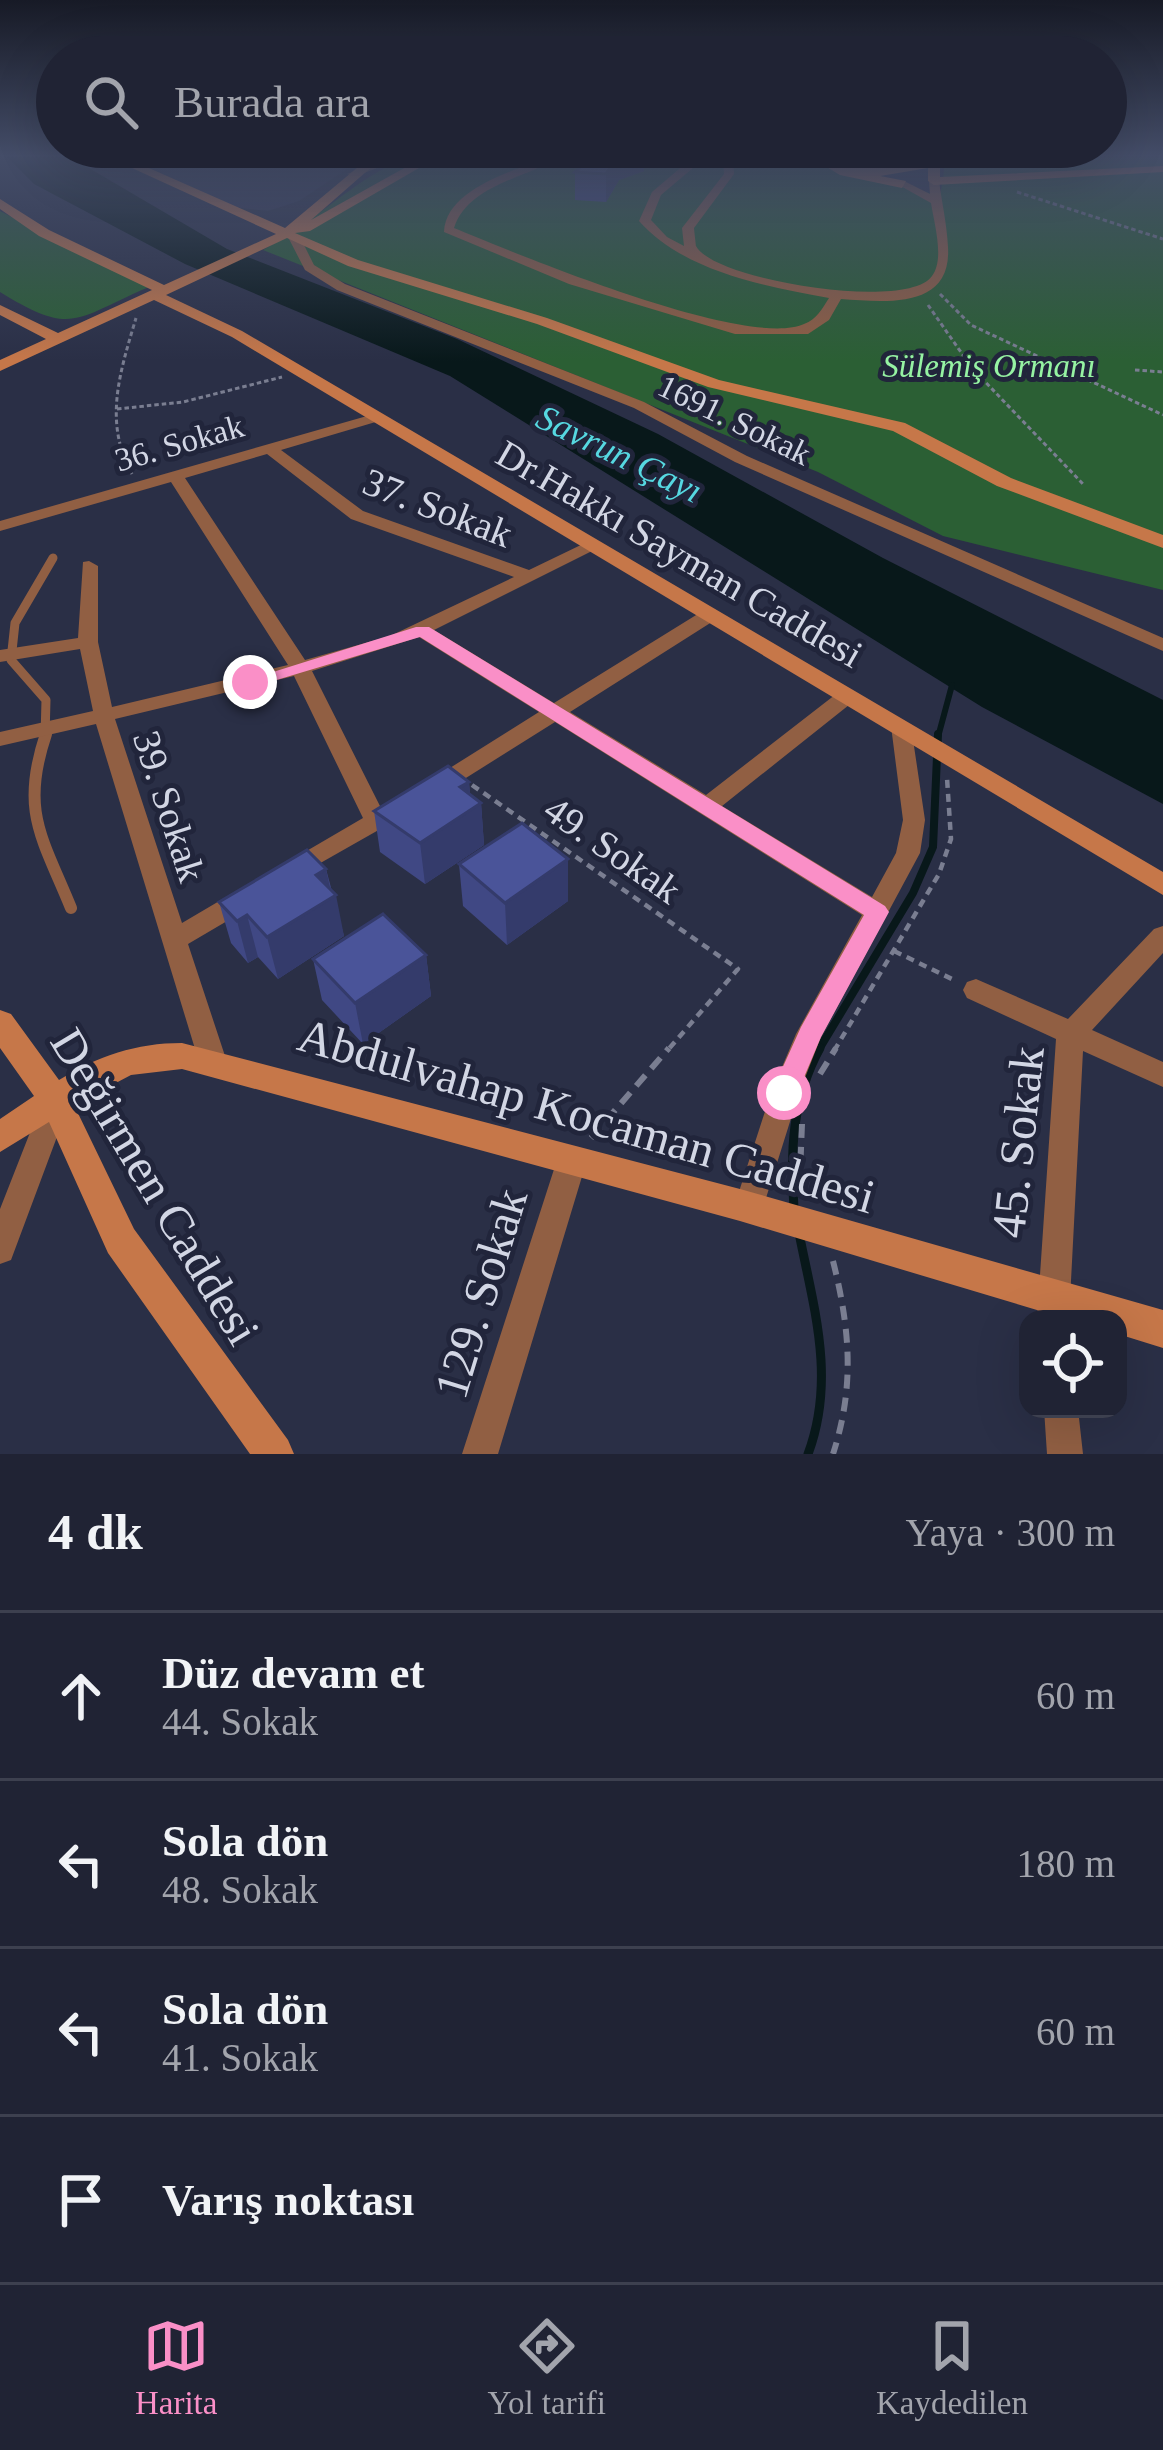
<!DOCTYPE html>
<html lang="tr">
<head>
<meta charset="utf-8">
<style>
  body { margin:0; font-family:"Times New Roman",serif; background:#2d2f40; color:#f1f3f6 }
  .controls { position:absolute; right:36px; bottom:36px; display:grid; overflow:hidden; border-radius:24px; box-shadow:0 12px 48px #0002 }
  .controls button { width:108px; height:108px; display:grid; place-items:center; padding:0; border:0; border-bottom:3px solid #3d404f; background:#202334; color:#f1f3f6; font:60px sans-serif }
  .stop { position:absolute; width:36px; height:36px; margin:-27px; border:9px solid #fa8fc7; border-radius:50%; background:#fff }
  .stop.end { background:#fa8fc7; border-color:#fff; box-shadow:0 3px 12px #0008 }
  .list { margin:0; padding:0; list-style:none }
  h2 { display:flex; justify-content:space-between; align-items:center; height:156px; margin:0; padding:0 48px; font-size:51px }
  h2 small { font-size:39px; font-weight:400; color:#a2a4ac }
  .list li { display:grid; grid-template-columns:78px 1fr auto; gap:36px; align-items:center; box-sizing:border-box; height:168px; padding:0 48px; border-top:3px solid #3d404f }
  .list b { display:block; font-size:45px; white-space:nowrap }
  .list p { margin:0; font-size:39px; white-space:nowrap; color:#a2a4ac }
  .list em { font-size:39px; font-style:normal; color:#a2a4ac }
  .icon { flex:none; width:66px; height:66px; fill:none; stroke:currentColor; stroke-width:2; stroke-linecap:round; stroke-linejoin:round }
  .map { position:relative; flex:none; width:1163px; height:1454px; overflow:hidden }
  .search { position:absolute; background:#202334; box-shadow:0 12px 48px #0002; left:36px; right:36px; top:36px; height:132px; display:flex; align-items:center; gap:30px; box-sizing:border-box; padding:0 42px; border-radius:66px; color:#a2a4ac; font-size:45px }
  .sheet { height:828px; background:#202334 }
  nav { display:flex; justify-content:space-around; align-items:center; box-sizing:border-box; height:168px; border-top:3px solid #3d404f; background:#202334; font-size:33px; color:#a2a4ac }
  nav a { display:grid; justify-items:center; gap:6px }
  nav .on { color:#fa8fc7 }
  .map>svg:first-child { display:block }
  .built { fill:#313653 }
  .green { fill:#2b5f34; fill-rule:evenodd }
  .water { fill:#08181a }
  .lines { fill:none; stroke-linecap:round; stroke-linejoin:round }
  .stream-far2 { stroke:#08181a; stroke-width:6 }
  .stream-far1 { stroke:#08181a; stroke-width:8 }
  .stream { stroke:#08181a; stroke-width:9 }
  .path-far2 { stroke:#7a7e91; stroke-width:3; stroke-dasharray:4.5 3; stroke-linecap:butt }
  .path-far1 { stroke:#7a7e91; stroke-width:4.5; stroke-dasharray:8 6; stroke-linecap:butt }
  .path { stroke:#7a7e91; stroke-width:6; stroke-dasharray:14 9; stroke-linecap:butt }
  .lane-far1 { stroke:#915f43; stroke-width:9 }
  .lane { stroke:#915f43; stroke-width:12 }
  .street { fill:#915f43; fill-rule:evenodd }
  .secondary { fill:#c67749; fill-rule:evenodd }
  .wall { fill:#404884 }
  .shaded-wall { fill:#343b6b }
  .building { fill:#4a5499; stroke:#343b6b; stroke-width:3 }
  .route { fill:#fa8fc7 }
  .labels { text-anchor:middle; stroke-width:10; stroke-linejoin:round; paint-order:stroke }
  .far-park-label { font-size:33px; font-style:italic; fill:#96f3a3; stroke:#21253b }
  .far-street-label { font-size:33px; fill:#d2d6e4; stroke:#21253b }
  .far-water-label { font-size:36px; font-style:italic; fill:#56d8e1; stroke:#21253b }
  .street-label { font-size:39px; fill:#d2d6e4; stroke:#21253b }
  .near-street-label { font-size:48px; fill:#d2d6e4; stroke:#21253b }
</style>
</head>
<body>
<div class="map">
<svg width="1163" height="1454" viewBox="0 0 1163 1454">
  <rect width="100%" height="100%" fill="#2a2f46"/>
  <path class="built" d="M128,157H365L299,201L268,211L233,207Z"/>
  <path class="green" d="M407,157H1163V590L943,536L818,472L263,250C315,222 353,180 407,157ZM926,160L945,164L940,197L862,170L913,167Z
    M0,211L149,287C74,319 73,337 0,292Z"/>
  <path class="water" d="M7,157H70L227,249L457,339L658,434L883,558L1163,700V804L982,707L450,376L185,264L34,184Z"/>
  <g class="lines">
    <path class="stream-far2" d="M938,737L952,685"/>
    <path class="stream-far1" d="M818,1051L913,893L933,847L938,734"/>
    <path class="stream" d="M794,1208C790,1151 792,1099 820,1048
      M799,1233C814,1309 836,1379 808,1454"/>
    <path class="path-far2" d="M1017,192L1163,239
      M940,294L971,325L1163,415
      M928,305L972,368L1083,484
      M1135,370L1163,372
      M117,409L183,402L282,377
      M132,474C103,422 120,372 136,318"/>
    <path class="path-far1" d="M472,785L738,969L667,1051
      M894,951L954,980
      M834,1051L939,874L951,839L947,778"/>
    <path class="path" d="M820,1074L836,1048
      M802,1124L800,1174L812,1199
      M591,1138L669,1048
      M833,1261C850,1329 855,1386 833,1454"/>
    <path class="lane-far1" d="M45,737L46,700L11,660L15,623L53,558"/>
    <path class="lane" d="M46,734C20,811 42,837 71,908"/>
    <path class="street" d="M391,157H406L356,176L347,174Z
      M547,157H560C526,178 468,185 454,228C517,254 747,350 804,324C817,319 822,309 829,298C764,286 685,272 639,221L652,192L692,158H700V162L661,195L651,220L667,237L684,246L682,228L724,174L723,157H733L734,174L694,228C694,229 696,245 696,246C713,280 907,312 932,276C945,259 934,223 931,203L897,184L906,182L930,194L929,181L934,178L939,181C942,203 947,225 948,247C952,310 885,302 841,299L829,320L808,334H735L569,284L444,232C446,189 512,172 547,157Z
      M294,234L300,237L314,265L345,284L644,402L747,456L1163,638V651L735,462L634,408L337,290L305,270L288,237Z
      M374,414L381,418L379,421L281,450L363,511L529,570L585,543H597L600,547L434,630L554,703L701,612H715L717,616L715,620L570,712L706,795L840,691H854L857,696L854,701L722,806L872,897L896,853L903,820L891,726L901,719L911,726L925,820L920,853L821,1037L799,1093L760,1217L749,1221L738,1217L734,1207L771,1093L796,1034L862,915L555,722L442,793H426L423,788L426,783L539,712L419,637L312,671L381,808L397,801L405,803L408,809L405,815L294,878L286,875L282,869L286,863L363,818L294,676L115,719L182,923L238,890L247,888L256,890L259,897L256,904L188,944L227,1062L223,1070L213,1074L203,1070L199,1062L96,724L0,746V732L93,711L80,649L0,662V650L78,638L83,562L89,561L98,566V642L112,707L288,665L171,482L0,531V521ZM267,454L351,519L514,577L390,636L305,660L185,478Z
      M1163,926V953L1092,1030L1163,1062V1087L1083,1051L1069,1319H1037L1056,1039L967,998L963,990L967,982L976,979L1068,1019L1154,929Z
      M56,1089L66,1093L70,1102L11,1260L0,1264V1209L42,1102L46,1093Z
      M572,1146L582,1150L587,1160L498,1454H462L557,1160L562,1150Z
      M1044,1409H1078L1083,1454H1047Z"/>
    <path class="secondary" d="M108,157H124L285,228L370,157H383L311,220L424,157H438L310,231L295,233L358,260L547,318L719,380L905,423L1011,478L1163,535V548L997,486L893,431L708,387L537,324L348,266L287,238L166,295L242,331L1163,872V895L232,337L154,300L0,371V360L46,339L0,315V305L58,333L152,290L39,236L0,209V199L49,230L164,285L276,234Z
      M823,157C863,170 894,172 934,158L940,161V177L1163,166V172L934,185L928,181V168L880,176L906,181L902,188L840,175L815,160Z
      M0,1010L11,1014L59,1080C98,1056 136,1043 182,1043L740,1189L1163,1310V1348L1118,1334V1319H1067L740,1221L182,1069L131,1075L74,1105L134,1229L288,1440L294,1454H250L108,1253L49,1122L0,1152V1119L34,1096L0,1048Z"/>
  </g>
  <path class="wall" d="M580,157H644V171L619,180L606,202L575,200V172L580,168Z
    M469,782L470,795L481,803L484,845L425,884L380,852L374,811Z
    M568,859V901L507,945L463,906L459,864Z
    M326,869L344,936L278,979L258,957L248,963L231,943L219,902Z
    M426,955L431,996L363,1044L322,1000L313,959Z"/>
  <path class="shaded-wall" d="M617,157H644V171L619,180L606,202V174Z
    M469,782L471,810L481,803L484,845L425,884L420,843L460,787Z
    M568,859V901L507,945L505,903Z
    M326,869L332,897L336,895L344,936L278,979L267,937L316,875Z
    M247,915L258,957L248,963L237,921Z
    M426,955L431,996L363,1044L355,1003Z"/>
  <path class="building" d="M590,157H617L606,174L575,172Z
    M448,766L469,782L460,787L481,803L420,843L374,811Z
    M522,823L568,859L505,903L459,864Z
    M307,850L326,869L316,875L336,895L267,937L247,915L237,921L219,902Z
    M383,914L426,955L355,1003L313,959Z"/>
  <linearGradient id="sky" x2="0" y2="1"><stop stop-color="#171a26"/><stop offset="0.43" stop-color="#444d68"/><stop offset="1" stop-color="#444d68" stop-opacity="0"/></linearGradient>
  <rect width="1163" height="361" fill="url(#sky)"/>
  <path class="route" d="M416,627H429L885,906L889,912L821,1037L794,1101H775L771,1093L801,1027L864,915L420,637L250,688L241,682Z"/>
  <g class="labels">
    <g class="far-park-label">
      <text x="989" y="377">Sülemiş Ormanı</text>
    </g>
    <g class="far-street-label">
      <text transform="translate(735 419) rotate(26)" y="12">1691. Sokak</text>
      <text transform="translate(179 442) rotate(-16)" y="12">36. Sokak</text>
    </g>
    <g class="far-water-label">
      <text transform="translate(620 453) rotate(26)" y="13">Savrun Çayı</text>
    </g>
    <g class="street-label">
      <text transform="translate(438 507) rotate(21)" y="14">37. Sokak</text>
      <text transform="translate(680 553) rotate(30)" y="14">Dr.Hakkı Sayman Caddesi</text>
      <text transform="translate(170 806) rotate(72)" y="14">39. Sokak</text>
      <text transform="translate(613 849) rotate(35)" y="14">49. Sokak</text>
    </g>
    <g class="near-street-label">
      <text transform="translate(587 1115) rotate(16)" y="17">Abdulvahap Kocaman Caddesi</text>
      <text transform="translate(1017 1142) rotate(-84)" y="17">45. Sokak</text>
      <text transform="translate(156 1186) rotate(59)" y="17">Değirmen Caddesi</text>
      <text transform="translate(480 1293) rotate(-73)" y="17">129. Sokak</text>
    </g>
  </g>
</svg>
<div class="controls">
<button><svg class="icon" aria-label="locate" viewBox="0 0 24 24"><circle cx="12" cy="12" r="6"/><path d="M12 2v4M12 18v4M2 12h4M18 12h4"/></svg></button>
</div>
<div class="stop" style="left:784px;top:1093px"></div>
<div class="stop end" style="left:250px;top:682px"></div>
<div class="search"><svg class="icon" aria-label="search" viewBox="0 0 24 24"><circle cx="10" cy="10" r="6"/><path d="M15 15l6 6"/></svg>Burada ara</div>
</div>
<section class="sheet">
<h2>4 dk<small>Yaya · 300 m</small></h2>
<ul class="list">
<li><svg class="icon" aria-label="ahead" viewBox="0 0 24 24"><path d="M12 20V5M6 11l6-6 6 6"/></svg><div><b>Düz devam et</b><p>44. Sokak</p></div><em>60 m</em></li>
<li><svg class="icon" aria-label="left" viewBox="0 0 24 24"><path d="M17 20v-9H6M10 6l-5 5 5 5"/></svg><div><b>Sola dön</b><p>48. Sokak</p></div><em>180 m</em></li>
<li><svg class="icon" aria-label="left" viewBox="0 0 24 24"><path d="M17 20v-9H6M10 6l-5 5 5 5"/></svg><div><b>Sola dön</b><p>41. Sokak</p></div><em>60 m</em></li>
<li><svg class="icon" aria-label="arrive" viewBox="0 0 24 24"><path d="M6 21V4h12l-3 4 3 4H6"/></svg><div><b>Varış noktası</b></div></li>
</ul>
</section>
<nav>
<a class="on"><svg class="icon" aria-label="map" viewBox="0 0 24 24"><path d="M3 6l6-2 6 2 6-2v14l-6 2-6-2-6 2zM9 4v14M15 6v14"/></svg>Harita</a>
<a><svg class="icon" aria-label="directions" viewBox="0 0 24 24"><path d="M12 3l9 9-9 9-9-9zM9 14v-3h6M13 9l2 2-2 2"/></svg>Yol tarifi</a>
<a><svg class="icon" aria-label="saved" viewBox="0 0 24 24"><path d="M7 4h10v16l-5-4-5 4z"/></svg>Kaydedilen</a>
</nav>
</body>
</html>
